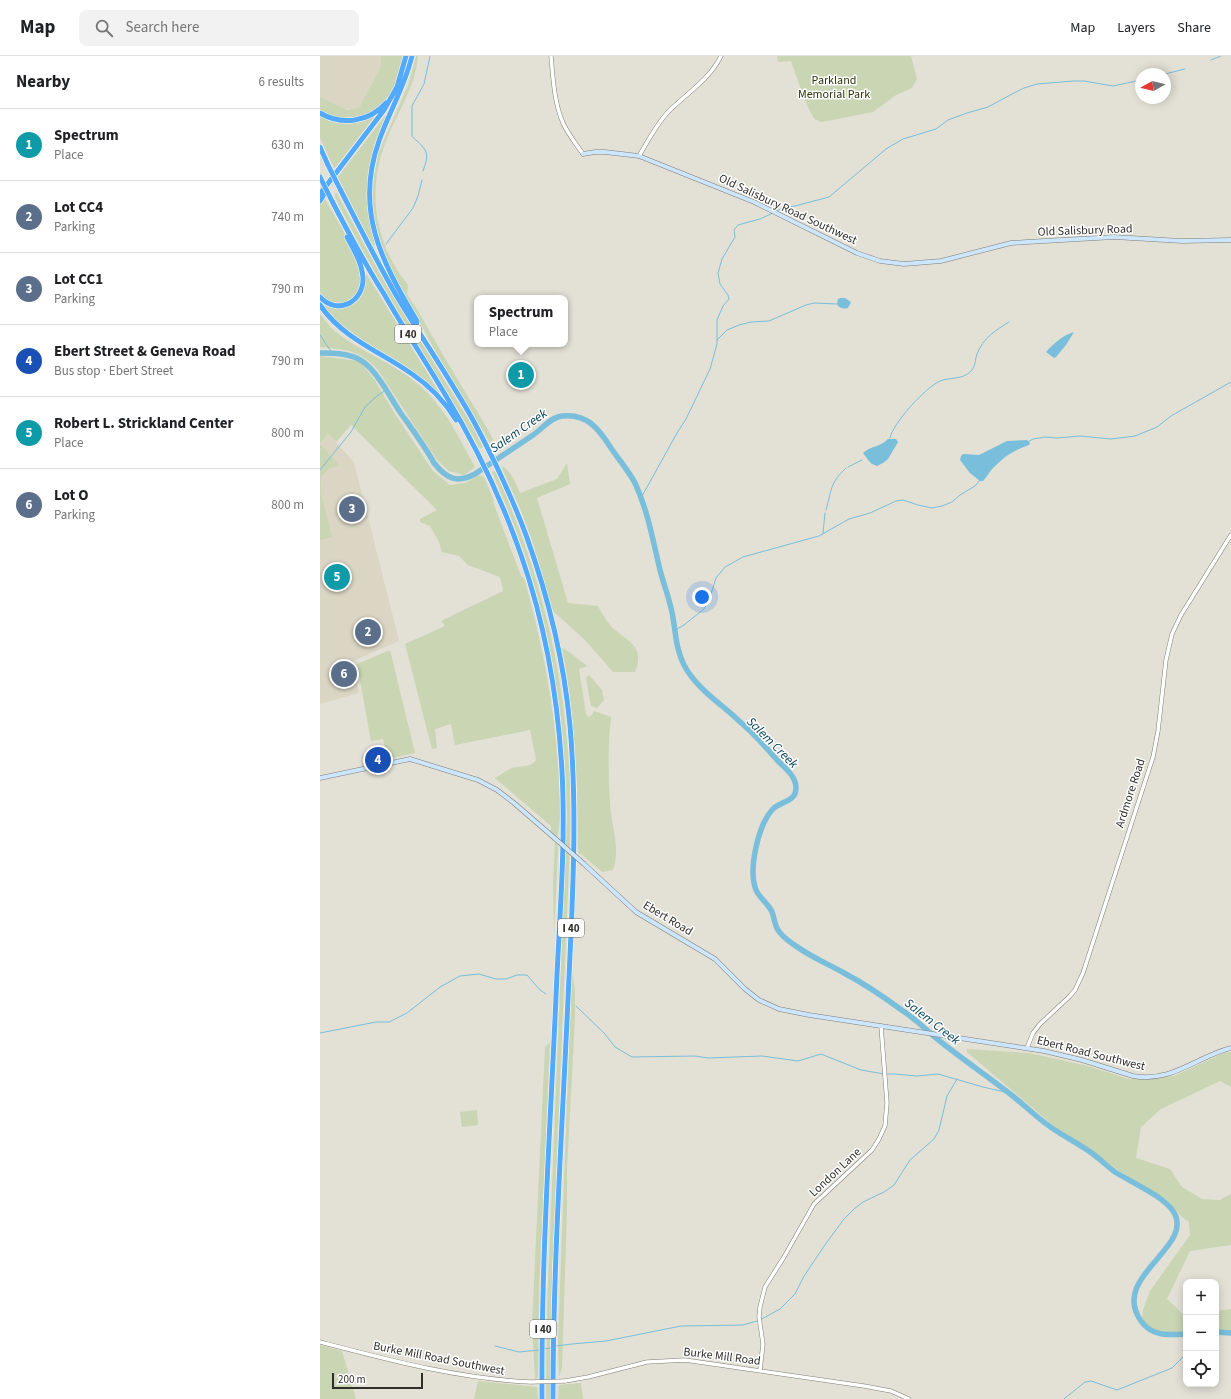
<!DOCTYPE html>
<html lang="en">
<head>
<meta charset="utf-8">
<style>
  body { margin:0; font-family:"Source Sans 3",sans-serif; background:#f2f2f2; color:#202124 }
  .controls { position:absolute; right:12px; bottom:12px; display:grid; overflow:hidden; border-radius:8px; box-shadow:0 2px 10px #0003 }
  .controls button { width:36px; height:36px; display:grid; place-items:center; padding:0; border:0; border-bottom:1px solid #e0e0e0; background:#fff; color:#202124; font:20px sans-serif }
  .compass { position:absolute; left:815px; top:12px; width:36px; height:36px; border-radius:50%; background:#fff; box-shadow:0 2px 10px #0003; rotate:262deg }
  .scale { position:absolute; left:12px; bottom:10px; width:91px; box-sizing:border-box; padding-left:4px; border:2px solid #2f2e2a; border-top:0; font-size:11px; line-height:14px; white-space:nowrap; color:#2f2e2a; -webkit-text-stroke:3px #fff; paint-order:stroke }
  .you { position:absolute; left:382px; top:541px; width:14px; height:14px; margin:-10px; border:3px solid #fff; border-radius:50%; background:#1a73e8; box-shadow:0 0 0 6px #1a73e833 }
  .badge { display:grid; place-items:center; width:26px; height:26px; border-radius:50%; background:#b24c20; color:#fff; font-size:13px; font-weight:700 }
  .pin { position:absolute; translate:-50% -50%; border:2px solid #fff; box-shadow:0 1px 4px #0006 }
  .popup { position:absolute; left:154px; top:239px; width:94px; height:52px; box-sizing:border-box; display:grid; place-content:center; border-radius:8px; background:#fff; filter:drop-shadow(0 1px 3px #0005); font-size:13px; white-space:nowrap; color:#757577 }
  .popup b { font-size:15px; color:#202124 }
  .popup::after { content:''; position:absolute; left:50%; top:100%; margin-left:-8px; border:8px solid transparent; border-top-color:#fff }
  .list { margin:0; padding:0; list-style:none }
  h2 { display:flex; justify-content:space-between; align-items:center; height:52px; margin:0; padding:0 16px; font-size:17px }
  h2 small { font-size:13px; font-weight:400; color:#757577 }
  .list li { display:grid; grid-template-columns:26px 1fr auto; gap:12px; align-items:center; box-sizing:border-box; height:72px; padding:0 16px; border-top:1px solid #e0e0e0 }
  .list b { display:block; font-size:15px; white-space:nowrap }
  .list p { margin:0; font-size:13px; white-space:nowrap; color:#757577 }
  .list em { font-size:13px; font-style:normal; color:#757577 }
  .icon { flex:none; width:22px; height:22px; fill:none; stroke:currentColor; stroke-width:2; stroke-linecap:round; stroke-linejoin:round }
  .map { position:relative; flex:none; width:911px; height:1343px; overflow:hidden }
  header { display:flex; align-items:center; gap:24px; box-sizing:border-box; height:56px; padding:0 20px; background:#fff; border-bottom:1px solid #e0e0e0 }
  header strong { font-size:19px }
  nav { display:flex; gap:22px; margin-inline-start:auto; font-size:14px }
  .search { width:280px; height:36px; background:#f2f2f2; display:flex; align-items:center; gap:10px; box-sizing:border-box; padding:0 14px; border-radius:8px; color:#757577; font-size:15px }
  main { display:flex }
  aside { flex:1; background:#fff }
  .map>svg:first-child { display:block }
  .built { fill:#dbd6c4 }
  .green { fill:#c9d5b3 }
  .water { fill:#79beda }
  .lines { fill:none; stroke-linecap:round; stroke-linejoin:round }
  .stream { stroke:#79beda; stroke-width:1 }
  .river { stroke:#79beda; stroke-width:5.5 }
  .tertiary-casing { stroke:#807d74; stroke-width:4.5 }
  .secondary-casing { stroke:#807d74; stroke-width:5 }
  .motorway-casing { stroke:#fff; stroke-width:6 }
  .tertiary { stroke:#fff; stroke-width:3.5 }
  .secondary { stroke:#cbe6fe; stroke-width:4 }
  .motorway { stroke:#53aafc; stroke-width:5 }
  .tertiary-bridge-casing { stroke:#807d74; stroke-width:4.5; stroke-linecap:butt }
  .secondary-bridge-casing { stroke:#807d74; stroke-width:5; stroke-linecap:butt }
  .motorway-bridge-casing { stroke:#fff; stroke-width:6; stroke-linecap:butt }
  .tertiary-bridge { stroke:#fff; stroke-width:3.5 }
  .secondary-bridge { stroke:#cbe6fe; stroke-width:4 }
  .motorway-bridge { stroke:#53aafc; stroke-width:5 }
  .labels { text-anchor:middle; stroke-width:3; stroke-linejoin:round; paint-order:stroke }
  .shield { fill:#fff; stroke:#6d6d6a; stroke-width:1 }
  .shield-label { font-size:11px; font-weight:bold; fill:#2f2e2a }
  .park-label { font-size:12px; fill:#2a360b; stroke:#fff }
  .street-label { font-size:12px; fill:#2f2e2a; stroke:#fff }
  .water-label { font-size:13px; font-style:italic; fill:#003f53; stroke:#fff }
</style>
</head>
<body>
<header>
<strong>Map</strong>
<div class="search"><svg class="icon" aria-label="search" viewBox="0 0 24 24"><circle cx="10" cy="10" r="6"/><path d="M15 15l6 6"/></svg>Search here</div>
<nav><a>Map</a><a>Layers</a><a>Share</a></nav>
</header>
<main>
<aside>
<h2>Nearby<small>6 results</small></h2>
<ul class="list">
<li><span class="badge" style="background:#0f9aa8">1</span><div><b>Spectrum</b><p>Place</p></div><em>630 m</em></li>
<li><span class="badge" style="background:#5c6f8a">2</span><div><b>Lot CC4</b><p>Parking</p></div><em>740 m</em></li>
<li><span class="badge" style="background:#5c6f8a">3</span><div><b>Lot CC1</b><p>Parking</p></div><em>790 m</em></li>
<li><span class="badge" style="background:#1a4fb4">4</span><div><b>Ebert Street &amp; Geneva Road</b><p>Bus stop · Ebert Street</p></div><em>790 m</em></li>
<li><span class="badge" style="background:#0f9aa8">5</span><div><b>Robert L. Strickland Center</b><p>Place</p></div><em>800 m</em></li>
<li><span class="badge" style="background:#5c6f8a">6</span><div><b>Lot O</b><p>Parking</p></div><em>800 m</em></li>
</ul>
</aside>
<div class="map">
<svg width="911" height="1343" viewBox="0 0 911 1343">
  <rect width="100%" height="100%" fill="#e3e0d6"/>
  <path class="built" d="M0,0H61V10L40,50L37,53H24L0,41Z
    M8,378L34,406L79,585L33,605L39,637L0,648V389Z"/>
  <path class="green" d="M61,0H83C81,9 79,18 76,27C67,51 40,69 14,61C9,60 5,57 0,55V41L27,54L39,52L61,10V4L60,2Z
    M96,0H98C96,28 79,54 68,80C46,131 53,186 88,229L87,238C100,257 111,278 123,299C139,327 157,354 173,383L170,387L117,298L76,223L63,195L55,170L52,143L54,121L58,98L89,27Z
    M457,0H591L597,23L592,32L576,39L553,56L502,66C500,65 498,65 496,64C489,59 475,16 471,5L458,6Z
    M0,59L12,64L52,60L54,61L16,111L14,112L0,82Z
    M65,60L67,61C46,107 43,140 55,189L54,190L47,179L18,121Z
    M16,136L64,225L153,371L163,391L160,393C131,340 97,289 67,237C48,205 31,173 15,141Z
    M4,141C15,161 39,198 41,219C44,244 12,260 0,236V148Z
    M45,219H47L119,336L117,337L27,275L8,257L2,248L4,246L10,250L32,247Z
    M0,258C5,264 10,272 16,276C38,294 66,304 89,321C123,346 135,375 155,411L144,419L129,415L117,404L58,314C39,293 26,294 0,291Z
    M0,300L37,305L43,309L56,326L73,355L113,415L130,429L145,427L160,419L164,421L174,445L173,446L201,520L204,522C223,589 236,657 239,727C239,744 242,764 237,781L231,776V770L175,722C180,719 187,714 192,712C201,709 209,713 216,704L210,674L135,689L131,668L115,673L117,692L112,693L85,588L123,571L125,569L121,565L183,535L180,521L148,509L139,500L122,496L119,486L110,470L100,466V463L117,454L31,369L16,386L8,378L0,388L19,409L8,413L1,421V437L12,481L0,484Z
    M247,407L250,428L217,442L248,547L278,550C281,556 285,563 290,569C306,586 326,588 315,616H293L265,584L233,555L213,487L202,457L181,410C192,415 195,426 200,437L237,423Z
    M175,415C229,533 254,656 250,787L232,1218L230,1343H226L227,1253L247,761C246,677 235,595 210,515C200,481 186,449 172,416Z
    M242,592L248,595L267,610L259,613L266,658L268,661L272,659L274,655L291,661C288,689 288,718 290,747C291,770 301,791 293,814L282,816L260,797L259,801L258,793C258,724 255,660 242,592Z
    M70,594L95,697L68,703L63,683L51,685L37,608Z
    M269,619L282,634L284,644L277,652L271,650L266,622Z
    M235,786L237,788L238,795L234,876L233,827Z
    M252,918L255,933V962L247,1113V1153L242,1311L239,1321L238,1286L244,1123Z
    M230,986L219,1237L218,1318L217,1323H215L212,1269L225,991Z
    M647,993L709,997L768,1010L809,1023L854,1020L904,997L911,996V1031L900,1025L841,1053L821,1071L816,1102L850,1113L862,1131L882,1143L900,1144L911,1138V1189L870,1195L847,1243L864,1259H866V1276H837L828,1271L822,1263L823,1254L830,1235L870,1179L869,1166L862,1161L847,1144L813,1124L735,1071L647,996Z
    M157,1054L158,1069L142,1071L140,1056Z
    M911,1253V1275H896V1255Z
    M0,1289L22,1295L36,1343H0Z
    M158,1325L217,1331L218,1343H154Z
    M261,1327L263,1343H238L239,1329Z"/>
  <path class="water" d="M521,242H525L531,246L528,252C523,253 520,253 517,248L518,243Z
    M754,276L746,289L736,301L734,302L726,296C733,288 743,279 754,276Z
    M568,383H576L578,386L568,403L563,407L557,410L552,408L549,405L543,397C550,390 561,391 568,383Z
    M707,384L710,387L709,389C692,395 685,400 673,412C669,416 667,421 663,425H660L650,417L640,404L641,400L643,398L659,399L687,385Z"/>
  <g class="lines">
    <path class="stream" d="M891,4L901,0
      M845,18L865,13
      M103,115C106,106 110,98 102,90C99,86 95,84 92,80V50L104,28L110,0
      M456,155L466,151L475,150L509,141L566,93L583,83L616,73L628,64L647,57L668,51L692,38L704,32L717,28L753,25H764L793,30L821,24
      M66,188L93,152L98,140L102,124
      M0,279L12,297
      M397,284L407,274L419,269L431,266L449,265L486,249L494,247L517,248
      M570,382C572,368 606,331 620,325C630,321 643,324 651,315C656,310 655,303 657,298C663,282 676,274 689,266
      M708,386L713,383L725,381L737,382L760,380L791,383L815,380L837,371L851,360L911,326
      M528,411L542,404
      M0,414L31,376L45,351L57,340L66,334
      M321,442L357,377L366,363L390,313L397,288V264L403,250L409,243L408,239L400,228L398,217L402,203L415,181L414,174L418,169L440,163L453,157
      M506,454C512,434 509,428 526,412
      M503,477L505,457
      M355,574L364,569L384,553L389,544L396,522L405,511L423,501L499,480L529,463L550,457L576,445L583,444L598,449L612,452L622,450L632,446L640,439L655,430L660,424
      M256,950L285,978L295,991L312,1001L375,1000L388,1002L442,1000L478,1005L501,998L541,1014L564,1018
      M0,977L56,966H69L87,957L120,931L140,920L159,918L176,923H186L197,919H207L220,934L226,938
      M567,1018H574L597,1020L618,1018L663,1031L689,1037
      M440,1264L460,1253L475,1238L484,1220L507,1186L524,1163L534,1153L543,1146L564,1136L574,1129L590,1104L614,1083L619,1074L627,1040L637,1023
      M175,1290L199,1296L219,1294
      M236,1290L252,1288L286,1285L361,1270L423,1269L437,1265
      M224,1293L231,1292
      M744,1343L765,1326L771,1325L797,1334L852,1312L866,1298"/>
    <path class="river" d="M0,297C13,297 30,297 42,305C57,315 70,341 80,356C92,373 104,389 114,407C126,422 136,428 155,418C174,405 194,392 213,379C222,373 231,361 242,360C267,357 279,373 291,392C299,404 308,414 315,427C328,455 333,485 340,514C343,526 347,536 350,548C356,568 354,590 364,609C376,632 400,647 418,664C432,676 445,690 457,704C465,712 476,720 476,732C476,747 459,745 452,754C438,770 428,814 436,834C440,843 449,848 452,856C456,867 454,872 464,881C481,896 504,906 524,917C545,928 564,941 583,955C597,964 608,976 621,986C645,1005 670,1022 694,1041C709,1053 721,1066 738,1076C749,1083 762,1090 773,1098C781,1104 787,1110 795,1116C811,1126 843,1140 853,1155C877,1191 789,1220 821,1265C832,1281 849,1279 866,1278
      M896,1276L911,1277"/>
    <g class="tertiary-casing">
      <path id="tertiary" d="M231,0C233,22 234,46 243,67C248,78 256,88 263,98
        M319,100C328,85 336,69 348,56C366,38 390,23 401,0
        M707,992L713,977L720,968L749,941L755,934L763,917L833,701L838,675L846,604L852,578L861,559L911,479
        M0,1286C69,1304 139,1323 211,1326
        M440,1314L443,1288L439,1261L440,1251L445,1231L464,1201L494,1148L552,1094L559,1083L565,1070L567,1047L561,970
        M245,1325L268,1321L327,1306L365,1304L544,1330L571,1335L589,1343"/>
    </g>
    <g class="secondary-casing">
      <path id="secondary" d="M263,98L275,96H285L319,100L434,146L537,197L560,205L584,208L621,205L691,187L707,186L794,181L862,185L911,184
        M0,722L90,703L158,724L177,734L194,747L231,779
        M264,808L316,856L395,903L425,933L439,944L459,953L489,959L724,995L762,1004L813,1020C852,1027 876,1001 911,992"/>
    </g>
    <g class="motorway-casing">
      <path id="motorway" d="M92,0C85,30 69,56 59,85C34,155 62,206 97,265L96,271
        M0,57C22,70 49,66 66,47
        M0,91L8,109
        M20,133C38,168 56,204 76,239C101,281 129,321 153,364C173,401 191,439 206,479C228,540 244,605 250,670C258,761 252,852 248,943C242,1076 233,1210 233,1343
        M0,138L64,54L77,31L86,0
        M0,145L6,135
        M12,145C28,176 45,208 64,238C84,273 106,306 126,340C156,390 182,444 201,499C225,568 238,642 242,715C246,790 239,866 236,941C230,1075 221,1209 222,1343
        M0,241C17,260 44,246 43,222C42,207 34,194 27,181
        M0,249C22,282 61,296 92,318C110,330 125,346 136,364"/>
    </g>
    <use href="#tertiary" class="tertiary"/>
    <use href="#secondary" class="secondary"/>
    <use href="#motorway" class="motorway"/>
    <g class="tertiary-bridge-casing">
      <path id="tertiary-bridge" d="M211,1326L245,1325"/>
    </g>
    <g class="secondary-bridge-casing">
      <path id="secondary-bridge" d="M231,779L264,808"/>
    </g>
    <g class="motorway-bridge-casing">
      <path id="motorway-bridge" d="M8,109L20,133
        M0,121L12,145"/>
    </g>
    <use href="#tertiary-bridge" class="tertiary-bridge"/>
    <use href="#secondary-bridge" class="secondary-bridge"/>
    <use href="#motorway-bridge" class="motorway-bridge"/>
  </g>
  <g class="labels">
    <g class="shield">
      <rect x="75" y="269" width="26" height="18" rx="3"/>
      <rect x="238" y="863" width="26" height="18" rx="3"/>
      <rect x="210" y="1264" width="26" height="18" rx="3"/>
    </g>
    <g class="shield-label">
      <text x="88" y="282">I 40</text>
      <text x="251" y="876">I 40</text>
      <text x="223" y="1277">I 40</text>
    </g>
    <g class="park-label">
      <text x="514" y="28">Parkland<tspan x="514" dy="14">Memorial Park</tspan></text>
    </g>
    <g class="street-label">
      <text transform="translate(468 153) rotate(25)" y="4">Old Salisbury Road Southwest</text>
      <text transform="translate(765 174) rotate(-2)" y="4">Old Salisbury Road</text>
      <text transform="translate(810 737) rotate(-72)" y="4">Ardmore Road</text>
      <text transform="translate(348 862) rotate(31)" y="4">Ebert Road</text>
      <text transform="translate(771 997) rotate(14)" y="4">Ebert Road Southwest</text>
      <text transform="translate(515 1116) rotate(-43)" y="4">London Lane</text>
      <text transform="translate(402 1300) rotate(7)" y="4">Burke Mill Road</text>
      <text transform="translate(119 1302) rotate(11)" y="4">Burke Mill Road Southwest</text>
    </g>
    <g class="water-label">
      <text transform="translate(198 374) rotate(-35)" y="5">Salem Creek</text>
      <text transform="translate(453 686) rotate(45)" y="5">Salem Creek</text>
      <text transform="translate(613 965) rotate(38)" y="5">Salem Creek</text>
    </g>
  </g>
</svg>
<div class="controls">
<button>+</button>
<button>−</button>
<button><svg class="icon" aria-label="locate" viewBox="0 0 24 24"><circle cx="12" cy="12" r="6"/><path d="M12 2v4M12 18v4M2 12h4M18 12h4"/></svg></button>
</div>
<svg class="compass" viewBox="-18 -18 36 36"><path d="M0-13l5 13h-10z" fill="#e53935"/><path d="M0 13l5-13h-10z" fill="#757577"/></svg>
<div class="scale">200 m</div>
<div class="you"></div>
<div class="pin badge" style="left:201px;top:319px;background:#0f9aa8">1</div>
<div class="popup"><b>Spectrum</b>Place</div>
<div class="pin badge" style="left:48px;top:576px;background:#5c6f8a">2</div>
<div class="pin badge" style="left:32px;top:453px;background:#5c6f8a">3</div>
<div class="pin badge" style="left:58px;top:704px;background:#1a4fb4">4</div>
<div class="pin badge" style="left:17px;top:521px;background:#0f9aa8">5</div>
<div class="pin badge" style="left:24px;top:618px;background:#5c6f8a">6</div>
</div>
</main>
</body>
</html>
